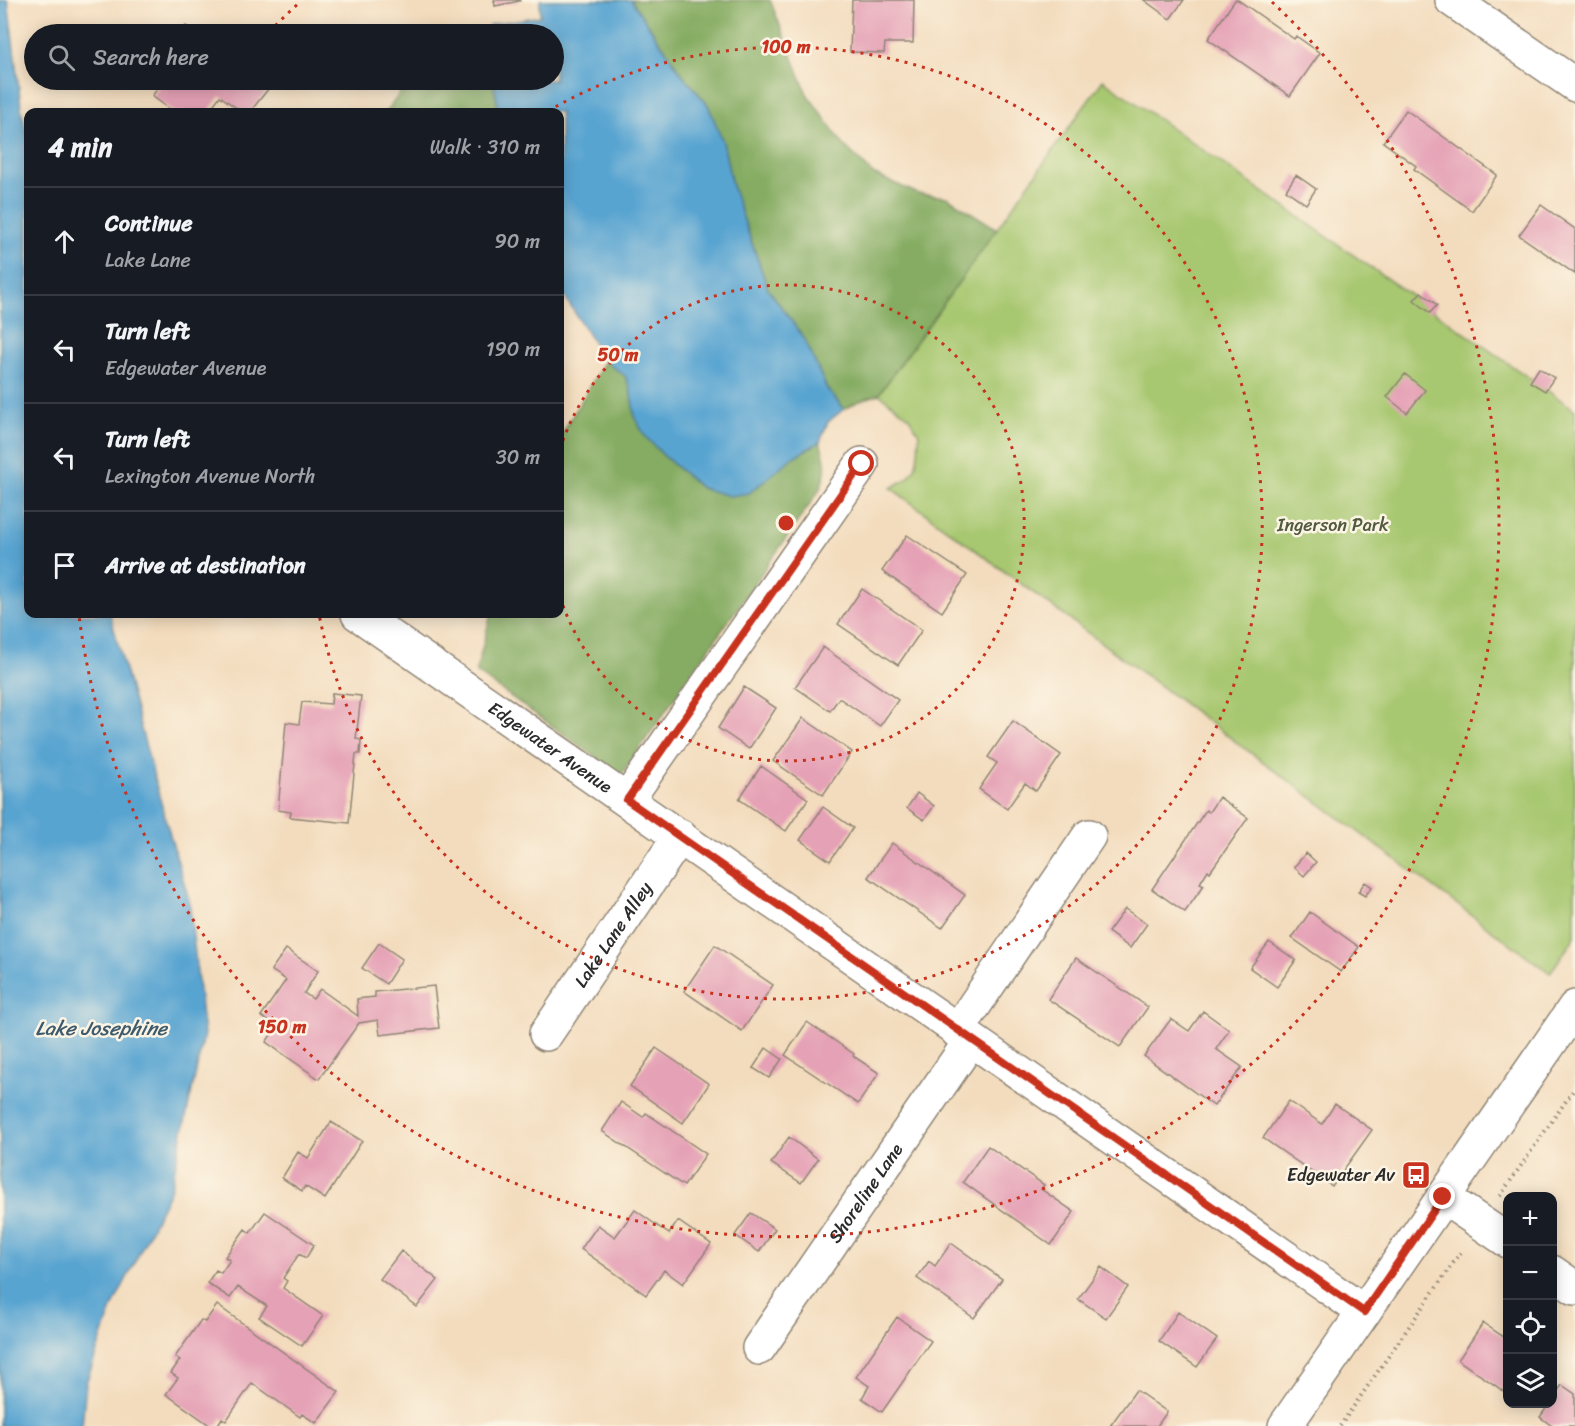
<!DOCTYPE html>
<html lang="en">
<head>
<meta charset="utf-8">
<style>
  body { margin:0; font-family:Sriracha,sans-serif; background:#242831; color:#f1f3f6 }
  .controls { position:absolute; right:18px; bottom:18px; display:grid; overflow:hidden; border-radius:12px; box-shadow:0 3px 15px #0003 }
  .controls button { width:54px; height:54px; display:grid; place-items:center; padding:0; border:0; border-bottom:2px solid #363941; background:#171b24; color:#f1f3f6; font:30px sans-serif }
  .stop { position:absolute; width:18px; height:18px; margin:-14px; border:4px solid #c8321e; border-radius:50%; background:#fff }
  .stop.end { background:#c8321e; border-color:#fff; box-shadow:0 2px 6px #0008 }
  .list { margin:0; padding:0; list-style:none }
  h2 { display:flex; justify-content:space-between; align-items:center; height:78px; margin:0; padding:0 24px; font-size:26px }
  h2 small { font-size:20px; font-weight:400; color:#9ea1a6 }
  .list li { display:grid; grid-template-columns:39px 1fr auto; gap:18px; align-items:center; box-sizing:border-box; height:108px; padding:0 24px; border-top:2px solid #363941 }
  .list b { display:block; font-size:22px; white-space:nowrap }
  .list p { margin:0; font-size:20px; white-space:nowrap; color:#9ea1a6 }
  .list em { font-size:20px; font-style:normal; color:#9ea1a6 }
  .icon { flex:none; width:33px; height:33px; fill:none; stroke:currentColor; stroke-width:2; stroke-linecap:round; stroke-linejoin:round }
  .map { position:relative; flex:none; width:1575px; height:1426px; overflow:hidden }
  .search { position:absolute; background:#171b24; box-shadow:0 3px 15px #0003; left:24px; top:24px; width:540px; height:66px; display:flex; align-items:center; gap:15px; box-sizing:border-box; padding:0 21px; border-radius:33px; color:#9ea1a6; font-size:22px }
  .panel { position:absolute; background:#171b24; box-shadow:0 3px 15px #0003; left:24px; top:108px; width:540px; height:510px; border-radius:12px }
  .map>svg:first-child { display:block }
  .green { fill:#a7c76f; stroke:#69794d; stroke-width:1.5 }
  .forest { fill:#85ac62; stroke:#586c46; stroke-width:1.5 }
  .water { fill:#59a4d1; stroke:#42687e; stroke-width:1.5 }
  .building { fill:#e5a1b6 }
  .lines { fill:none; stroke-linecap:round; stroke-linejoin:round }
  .minor-casing { stroke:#8f8474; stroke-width:36 }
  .major-casing { stroke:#8f8474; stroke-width:36 }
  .path { stroke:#8f8474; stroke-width:4; stroke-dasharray:1.5 4.5; stroke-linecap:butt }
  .minor { stroke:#fff; stroke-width:33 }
  .major { stroke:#fff; stroke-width:33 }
  .route { stroke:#c8321e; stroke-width:8 }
  .ring { fill:none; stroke:#c8321e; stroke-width:3; stroke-dasharray:3 6 }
  .labels { text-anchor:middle; stroke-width:5; stroke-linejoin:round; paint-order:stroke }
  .park-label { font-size:18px; fill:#505a3f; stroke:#fcf5e5 }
  .street-label { font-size:18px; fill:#2b2b2b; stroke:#fcf5e5 }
  .poi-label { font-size:18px; fill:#2b2b2b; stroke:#fcf5e5; text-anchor:end }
  .water-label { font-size:20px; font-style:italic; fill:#3d5b6d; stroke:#fcf5e5 }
  .centre { fill:#c8321e; stroke:#fcf5e5; stroke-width:3 }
  .ring-label { font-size:18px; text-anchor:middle; font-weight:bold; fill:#c8321e; stroke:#fcf5e5; stroke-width:5; stroke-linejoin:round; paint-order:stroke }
</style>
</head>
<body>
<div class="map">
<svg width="1575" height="1426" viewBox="0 0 1575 1426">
  <rect width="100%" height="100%" fill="#fcf5e5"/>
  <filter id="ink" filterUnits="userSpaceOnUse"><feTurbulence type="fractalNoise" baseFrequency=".0167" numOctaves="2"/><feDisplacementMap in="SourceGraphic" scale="12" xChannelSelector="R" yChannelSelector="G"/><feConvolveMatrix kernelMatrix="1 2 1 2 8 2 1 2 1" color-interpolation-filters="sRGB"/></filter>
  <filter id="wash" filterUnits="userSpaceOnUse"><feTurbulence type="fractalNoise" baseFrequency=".008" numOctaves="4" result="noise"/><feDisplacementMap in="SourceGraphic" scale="24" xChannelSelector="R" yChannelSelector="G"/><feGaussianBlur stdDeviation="1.35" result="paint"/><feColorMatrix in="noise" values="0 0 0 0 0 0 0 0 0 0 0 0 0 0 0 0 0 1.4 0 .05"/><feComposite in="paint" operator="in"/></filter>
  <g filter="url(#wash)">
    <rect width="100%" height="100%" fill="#f3dcbd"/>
    <path class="green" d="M1103,80L1575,410V937L1550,973L891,488L908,478L915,468L918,455L919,434L908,416L879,394Z"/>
    <path class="forest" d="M631,0H770L807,94L843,144L873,174L919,194L947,197L997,229L879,394L859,401L844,409L827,389L804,338L768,289L732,186L723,142L708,105L682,74Z
      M410,80H493L499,112H386Z
      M605,361L625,376L630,388L635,418L645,436L663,455L701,488L749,493L793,457L820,442C827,463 828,470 819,491L621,775L476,672L491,614H560V437Z"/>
    <path class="water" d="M0,0H8L22,113L28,139V614H110L166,821L189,900L204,1035L170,1191L112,1308L86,1383L82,1426H0Z
      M540,0H631L682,74L708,105L723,142L732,186L768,289L804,338L827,389L844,409L828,422L820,442L793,457L749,493L730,496L701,488L663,455L645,436L635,418L630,388L625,376L605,361L566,299L560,285V112H499L493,80H554V34H489V25L540,16Z"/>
    <g id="blocks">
      <path class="building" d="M494,0H520V1L495,6Z
        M852,0H914L913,43H885L884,53L850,52Z
        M1144,0H1184L1170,19Z
        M1235,0H1238L1294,39L1296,36L1320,53L1290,96L1208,39Z
        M186,26L198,34H179Z
        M164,80H258L269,88L250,112H242L220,96L208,112H174L152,96Z
        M1406,110L1497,175L1472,211L1414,169L1416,166L1383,142Z
        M1296,175L1316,189L1306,204L1286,190Z
        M1541,205L1575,229V274L1519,235Z
        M1421,292L1437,305L1430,313L1414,300Z
        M1539,368L1554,378L1545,391L1530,382Z
        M1405,374L1425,390L1407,413L1387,397Z
        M907,535L967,575L942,612L882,571Z
        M862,589L922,630L898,665L838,624Z
        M823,647L898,700L880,726L839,698L830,711L795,687Z
        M744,687L776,708L749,749L718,728Z
        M332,693L361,696L356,739L361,740L360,754H356L349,823L290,817L291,812L278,810L286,722L299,724L302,702L331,704Z
        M803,718L852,752L823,795L773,761Z
        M1013,721L1061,755L1036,791L1025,783L1007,809L979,789L997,763L988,757Z
        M761,766L808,799L786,831L739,799Z
        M917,793L934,806L924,820L907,808Z
        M1219,797L1248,818L1210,872L1208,870L1200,883L1204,885L1185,912L1152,889L1206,810L1209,812Z
        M823,807L853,828L830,861L800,840Z
        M892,843L965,895L942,928L868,877Z
        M1306,853L1316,862L1304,876L1294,867Z
        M1365,882L1372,887L1365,896L1358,892Z
        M1125,909L1147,924L1130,948L1108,932Z
        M1310,912L1359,947L1341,972L1292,938Z
        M1269,942L1296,960L1277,987L1250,968Z
        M379,943L402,959L386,984L362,968Z
        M715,945L773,985L742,1031L684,991Z
        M286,949L318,971L304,993L313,999L320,989L358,1016L357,999L375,997V992L434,986L439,1028L380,1035L378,1020L359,1023L319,1079L266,1042L277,1027L261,1016L286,980L271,970Z
        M1076,958L1148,1007L1120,1047L1048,999Z
        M1203,1011L1229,1030L1216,1049L1242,1067L1214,1106L1144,1056L1171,1019L1189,1031Z
        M807,1022L854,1054L853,1056L879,1073L858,1104L785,1055Z
        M656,1048L709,1084L683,1123L630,1086Z
        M766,1048L782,1059L769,1078L753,1068Z
        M1289,1101L1322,1124L1335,1104L1372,1130L1332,1186L1263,1138Z
        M621,1102L643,1117L646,1113L706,1154L684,1186L602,1131Z
        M331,1122L362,1141L325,1199L305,1186L302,1191L282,1178L298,1152L308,1158Z
        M789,1137L818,1159L801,1183L771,1163Z
        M988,1146L1044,1185L1041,1189L1074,1212L1051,1245L963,1182Z
        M635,1210L669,1234L678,1221L711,1244L683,1284L664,1270L646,1295L581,1249L598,1225L615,1237Z
        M265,1212L314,1245L306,1258L299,1254L283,1278L287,1281L283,1288L323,1316L302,1346L259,1317L267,1306L238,1287L230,1298L207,1283L216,1270L221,1273L230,1260L225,1257L245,1229L250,1233Z
        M751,1213L775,1229L759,1252L735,1235Z
        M951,1243L1002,1279L974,1318L917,1278L929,1261L935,1266Z
        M401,1251L438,1280L417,1307L380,1279Z
        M1101,1267L1128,1287L1106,1318L1078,1299Z
        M217,1305L339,1392L316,1423L302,1414L300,1417L252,1383L226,1421L222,1418L217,1426H211L166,1394L178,1378L171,1373L180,1360L175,1357L201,1320L205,1322Z
        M1178,1312L1217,1339L1197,1367L1159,1341Z
        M897,1317L931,1341L882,1412L862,1398L869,1386L856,1377Z
        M1483,1323L1508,1340V1394L1458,1360Z
        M1562,1385L1575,1394V1426H1552L1540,1417L1549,1404H1552V1399Z
        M1136,1390L1167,1412L1157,1426H1110Z"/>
    </g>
  </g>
  <g filter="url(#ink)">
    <use href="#blocks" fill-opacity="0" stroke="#8f8474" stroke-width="1.5"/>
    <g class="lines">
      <g class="minor-casing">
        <g id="minor">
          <path d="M1452,0L1575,85"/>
          <path id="s1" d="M358,614L1364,1312"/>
          <path d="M627,800L862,464"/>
          <path d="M957,1031L1089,836"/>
          <path id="s2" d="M546,1034L680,836"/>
          <path d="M1443,1197L1508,1241"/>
          <path d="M1552,1272L1575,1288"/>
          <path id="s3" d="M759,1348L971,1040"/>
        </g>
      </g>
      <g class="major-casing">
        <path id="major" d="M1285,1426L1575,1007"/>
      </g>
      <path class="path" d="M1500,1196L1575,1088
        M1340,1426L1463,1249"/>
      <use href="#minor" class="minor"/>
      <use href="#major" class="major"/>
    </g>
  </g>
  <g class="lines" filter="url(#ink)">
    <path class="route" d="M862,464L627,800L1364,1312L1443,1197"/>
  </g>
  <g class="ring">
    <path d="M560 449A238 238 0 1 1 560 597"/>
    <path d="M548 111A476 476 0 1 1 319 614"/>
    <path d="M269 32A713 713 0 0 1 300 2M1272 2A713 713 0 1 1 79 616"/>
  </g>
  <defs>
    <g id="bus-square" transform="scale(1.5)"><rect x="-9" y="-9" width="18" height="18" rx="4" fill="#c8321e" stroke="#fcf5e5"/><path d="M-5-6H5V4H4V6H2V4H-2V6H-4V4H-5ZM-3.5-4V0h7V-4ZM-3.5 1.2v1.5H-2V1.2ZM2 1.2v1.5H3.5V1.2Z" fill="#fff"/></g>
  </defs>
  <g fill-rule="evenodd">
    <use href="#bus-square" x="1416" y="1175"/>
  </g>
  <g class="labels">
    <g class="park-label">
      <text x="1333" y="531">Ingerson Park</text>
    </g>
    <g class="street-label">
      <text dy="6" stroke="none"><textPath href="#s1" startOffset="234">Edgewater Avenue</textPath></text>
      <text dy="6" stroke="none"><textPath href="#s2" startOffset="120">Lake Lane Alley</textPath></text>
      <text dy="6" stroke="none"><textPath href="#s3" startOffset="188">Shoreline Lane</textPath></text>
    </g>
    <g class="poi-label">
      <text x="1395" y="1181">Edgewater Av</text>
    </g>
    <g class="water-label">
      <text x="101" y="1035">Lake Josephine</text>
    </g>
  </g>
  <circle cx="786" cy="523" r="9" class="centre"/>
  <g class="ring-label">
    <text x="786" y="53">100 m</text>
    <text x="618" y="361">50 m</text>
    <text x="282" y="1033">150 m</text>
  </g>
</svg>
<div class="controls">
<button>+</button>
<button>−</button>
<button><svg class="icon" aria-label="locate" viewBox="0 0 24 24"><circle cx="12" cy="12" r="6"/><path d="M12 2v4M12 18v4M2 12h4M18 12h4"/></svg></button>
<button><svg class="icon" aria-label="layers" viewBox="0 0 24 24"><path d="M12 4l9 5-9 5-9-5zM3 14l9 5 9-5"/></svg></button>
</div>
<div class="stop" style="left:862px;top:464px"></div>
<div class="stop end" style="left:1443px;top:1197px"></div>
<div class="search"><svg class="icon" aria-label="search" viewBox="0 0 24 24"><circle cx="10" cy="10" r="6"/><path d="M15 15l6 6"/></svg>Search here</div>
<section class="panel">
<h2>4 min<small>Walk · 310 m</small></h2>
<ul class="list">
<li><svg class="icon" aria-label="ahead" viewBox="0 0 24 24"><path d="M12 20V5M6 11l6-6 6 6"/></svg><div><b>Continue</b><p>Lake Lane</p></div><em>90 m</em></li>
<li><svg class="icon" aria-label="left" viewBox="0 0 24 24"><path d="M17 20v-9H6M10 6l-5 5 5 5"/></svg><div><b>Turn left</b><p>Edgewater Avenue</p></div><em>190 m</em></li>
<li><svg class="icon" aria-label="left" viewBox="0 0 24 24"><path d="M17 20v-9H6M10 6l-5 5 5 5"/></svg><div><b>Turn left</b><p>Lexington Avenue North</p></div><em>30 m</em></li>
<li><svg class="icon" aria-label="arrive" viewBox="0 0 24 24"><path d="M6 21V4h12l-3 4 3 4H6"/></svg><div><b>Arrive at destination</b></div></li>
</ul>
</section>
</div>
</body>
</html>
